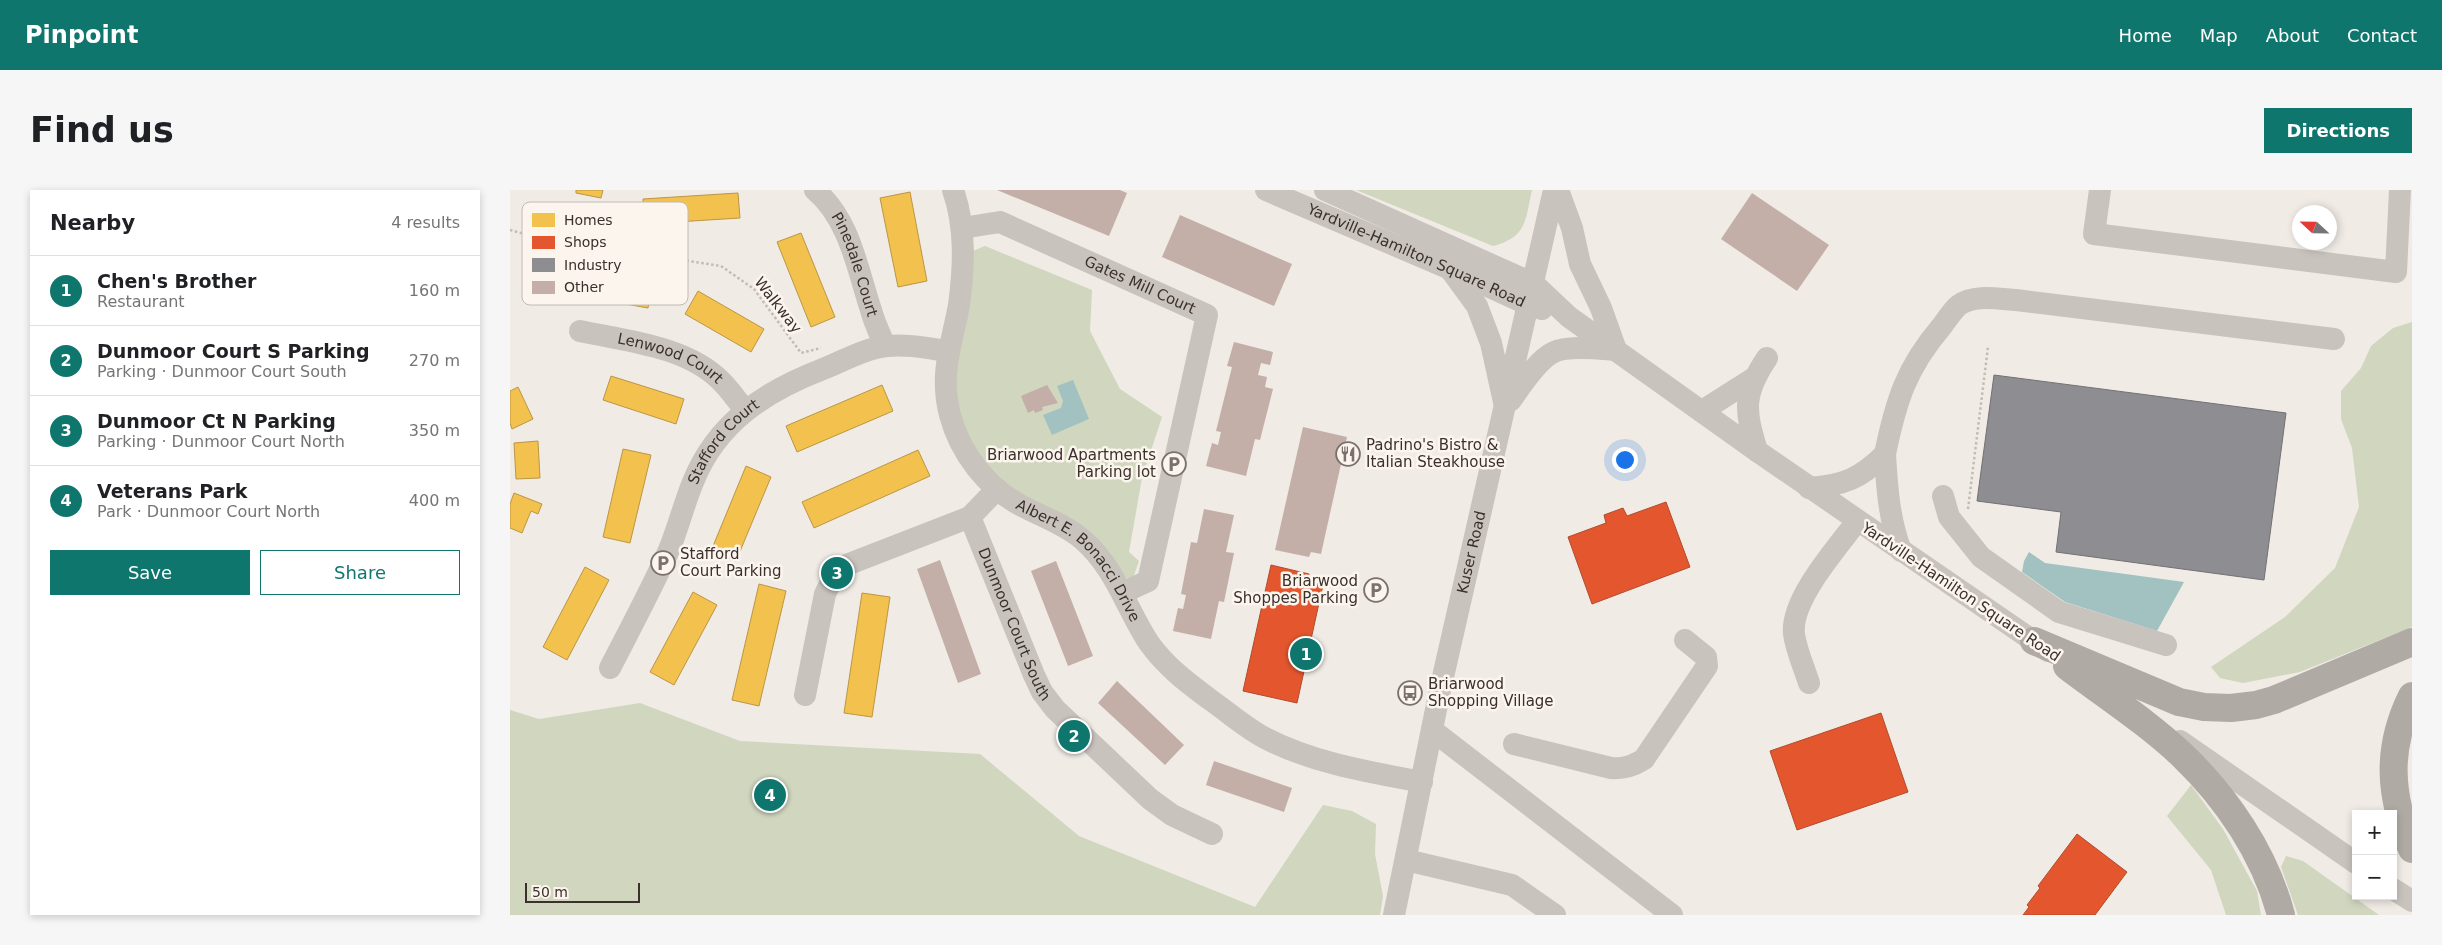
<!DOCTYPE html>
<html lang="en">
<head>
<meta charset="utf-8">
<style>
  body { margin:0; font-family:"DejaVu Sans",sans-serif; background:#f6f6f6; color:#202124 }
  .controls { position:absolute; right:15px; bottom:15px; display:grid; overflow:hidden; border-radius:0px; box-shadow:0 2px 8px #0003 }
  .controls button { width:45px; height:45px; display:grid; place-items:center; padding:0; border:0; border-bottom:1px solid #e0e0e0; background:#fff; color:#202124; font:25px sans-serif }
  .compass { position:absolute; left:1782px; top:15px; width:45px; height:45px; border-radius:50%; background:#fff; box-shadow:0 2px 8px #0003; rotate:292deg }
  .scale { position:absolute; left:15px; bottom:12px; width:115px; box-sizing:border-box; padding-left:5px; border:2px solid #3b302b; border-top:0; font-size:14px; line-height:18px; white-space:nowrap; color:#3b302b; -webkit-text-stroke:4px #fbf5ee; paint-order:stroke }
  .you { position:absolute; left:1114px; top:269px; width:18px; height:18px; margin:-12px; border:4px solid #fff; border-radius:50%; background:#1a73e8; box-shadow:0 0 0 8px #1a73e833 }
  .badge { display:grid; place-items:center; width:32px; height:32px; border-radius:50%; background:#0f766e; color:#fff; font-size:16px; font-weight:700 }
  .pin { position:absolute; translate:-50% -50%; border:2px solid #fff; box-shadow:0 1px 5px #0006 }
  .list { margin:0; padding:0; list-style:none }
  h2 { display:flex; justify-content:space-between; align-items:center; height:65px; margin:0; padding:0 20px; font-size:21px }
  h2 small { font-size:16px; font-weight:400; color:#757577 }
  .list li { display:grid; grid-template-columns:32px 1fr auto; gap:15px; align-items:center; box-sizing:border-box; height:70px; padding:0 20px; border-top:1px solid #e0e0e0 }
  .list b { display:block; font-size:19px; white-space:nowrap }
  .list p { margin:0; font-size:16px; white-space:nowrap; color:#757577 }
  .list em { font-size:16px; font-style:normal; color:#757577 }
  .actions { display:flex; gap:10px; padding:15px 20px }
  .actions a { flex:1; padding:11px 0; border:1px solid #0f766e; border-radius:0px; text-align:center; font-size:18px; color:#0f766e }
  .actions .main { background:#0f766e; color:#fff }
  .map { position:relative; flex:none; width:1902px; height:725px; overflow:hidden; border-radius:0px }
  header { display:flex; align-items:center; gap:30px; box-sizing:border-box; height:70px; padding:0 25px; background:#0f766e; color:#fff }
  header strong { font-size:24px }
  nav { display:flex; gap:28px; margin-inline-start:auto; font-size:18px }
  .intro { display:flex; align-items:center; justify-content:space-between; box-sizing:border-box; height:120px; padding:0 30px }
  h1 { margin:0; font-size:35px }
  .button { padding:12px 22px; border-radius:0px; background:#0f766e; color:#fff; font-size:18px; font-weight:700 }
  main { display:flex; gap:30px; padding:0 30px }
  aside { flex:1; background:#fff; border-radius:0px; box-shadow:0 2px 8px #0003 }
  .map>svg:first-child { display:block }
  .green { fill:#d1d6bf }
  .water { fill:#a1c2c1 }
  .homes { fill:#f2c14e; stroke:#bb9644 }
  .shops { fill:#e4572e; stroke:#b14b2d }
  .industry { fill:#8d8d92; stroke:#747173 }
  .building { fill:#c3afa7 }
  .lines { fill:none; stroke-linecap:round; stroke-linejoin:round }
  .path { stroke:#c2bbb6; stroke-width:2.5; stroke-dasharray:2.5 2.5; stroke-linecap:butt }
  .minor { stroke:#c9c3be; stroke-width:22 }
  .highway { stroke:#afaaa4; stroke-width:28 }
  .labels { text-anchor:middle; stroke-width:5; stroke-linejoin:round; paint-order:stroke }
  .street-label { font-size:15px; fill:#3b302b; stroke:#fbf5ee }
  .poi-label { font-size:15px; fill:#3b302b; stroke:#fbf5ee; text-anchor:start }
  .key { fill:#fbf5ee; stroke:#c1bab4; stroke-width:1 }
  .key-label { font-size:14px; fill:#3b302b }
</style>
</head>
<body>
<header>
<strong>Pinpoint</strong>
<nav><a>Home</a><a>Map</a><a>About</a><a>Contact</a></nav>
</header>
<div class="intro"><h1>Find us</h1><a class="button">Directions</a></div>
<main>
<aside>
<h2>Nearby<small>4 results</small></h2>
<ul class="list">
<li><span class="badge">1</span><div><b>Chen's Brother</b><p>Restaurant</p></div><em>160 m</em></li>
<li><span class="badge">2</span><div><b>Dunmoor Court S Parking</b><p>Parking · Dunmoor Court South</p></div><em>270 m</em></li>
<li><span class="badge">3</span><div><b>Dunmoor Ct N Parking</b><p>Parking · Dunmoor Court North</p></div><em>350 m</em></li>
<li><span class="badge">4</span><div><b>Veterans Park</b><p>Park · Dunmoor Court North</p></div><em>400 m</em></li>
</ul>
<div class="actions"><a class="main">Save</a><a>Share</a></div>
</aside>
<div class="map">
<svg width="1902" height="725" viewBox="0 0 1902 725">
  <rect width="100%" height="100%" fill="#f0ebe5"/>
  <path class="green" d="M846,0H1022C1015,31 1017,47 983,56Z
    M475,56L582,100L580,141L610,199L652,227L632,288L619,362L629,371L623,388H611L480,288L442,219L460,62Z
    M1902,132V437L1790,482L1733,493L1710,488L1701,477L1775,427L1825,378L1849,317L1842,258L1831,229V201L1851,178L1861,156L1883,138Z
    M130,513L230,551L470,564L569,646L745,717L813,615L842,621L866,634L865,664L873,706L870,725H0V520L29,529Z
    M1681,595L1713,639L1747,701L1751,725H1716L1701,680L1657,626Z
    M1776,666L1793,671L1869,725H1788L1771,677Z"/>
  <path class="water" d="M563,190L579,229L542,245L533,225L551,218L553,211L547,196Z
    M1519,362L1535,373L1674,392L1647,441L1555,412L1512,382L1514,371Z"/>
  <path class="homes" d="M66,0H93L91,8L66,3Z
    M400,2L417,91L388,97L370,8Z
    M228,3L230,28L134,34L133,9Z
    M291,43L325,127L301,137L267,52Z
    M54,75L143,92L138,118L49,102Z
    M188,101L254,139L241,162L175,124Z
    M101,186L174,209L166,234L93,210Z
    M372,195L383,221L287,262L276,236Z
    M8,197L23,229L2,239L0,233V201Z
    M28,251L30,288L6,289L4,253Z
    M113,259L141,265L120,353L93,347Z
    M408,260L420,286L304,338L292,312Z
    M236,276L261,287L226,371L201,361Z
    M4,303L32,314L28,324L21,321L12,343L0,338V314Z
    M75,377L99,390L57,470L33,457Z
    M249,394L276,401L249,516L222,510Z
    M183,402L207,415L164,495L140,482Z
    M352,403L380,407L362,527L334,523Z"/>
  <path class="shops" d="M1156,312L1180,377L1082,414L1058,347L1096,333L1094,325L1113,318L1117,326Z
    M761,375L799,384L797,391L813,395L787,513L733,501Z
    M1371,523L1398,602L1287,640L1260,561Z
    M1567,644L1617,682L1585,725H1513L1519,717L1517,715L1530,698L1528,696Z"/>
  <path class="industry" d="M1484,185L1776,223L1754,390L1546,362L1551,322L1467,311Z"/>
  <path class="building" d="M487,0H610L617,3L599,46Z
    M1242,3L1319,55L1287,101L1211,49Z
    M670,25L782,74L764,116L652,67Z
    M724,152L763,162L760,175L751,173L748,185L757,187L755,197L763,199L750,250L745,249L736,286L696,276L702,253L708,255L711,242L706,241L722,177L717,176Z
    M537,195L548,213L532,217L533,220L525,223L524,220L518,223L511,206Z
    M793,237L837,247L811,364L801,362L799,367L765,360Z
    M694,319L724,325L716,362L724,363L714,412L709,411L701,449L663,441L668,418L673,419L676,405L671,404L681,352L687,353Z
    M430,370L471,484L448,493L407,379Z
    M546,371L583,466L558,476L521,381Z
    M607,491L674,555L655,575L588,513Z
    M704,571L782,598L774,622L696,595Z"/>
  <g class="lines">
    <path class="path" d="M0,40L41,51H79L120,62L211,76L244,99L291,163L311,158
      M1458,319L1478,157"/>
    <g class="minor">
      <path id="s1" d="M305,0C340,30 347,78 361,120C364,132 370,144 375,156"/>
      <path id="s2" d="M443,0C456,37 454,77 449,115C442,154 429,183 440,225C450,263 477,298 512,316C533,327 554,334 572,349C605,377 616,418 639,453C656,477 679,494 702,511C719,523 736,538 755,548C803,573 859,582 912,592"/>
      <path id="s3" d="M756,0L940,79L1019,115L1032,119"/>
      <path d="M815,0L1024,94L1059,127L1247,261L1538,461"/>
      <path d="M1048,0L1062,38L1070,74L1091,118L1106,160"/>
      <path d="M1590,0L1584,44L1886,82L1890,0"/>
      <path id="s4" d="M452,38L490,32L697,125L638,391L612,403"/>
      <path d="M940,79L967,116L981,153L994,212"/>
      <path id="s5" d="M70,141C116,151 176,156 211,191C220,200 228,211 235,221"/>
      <path d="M1001,210C1011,196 1028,169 1044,162C1058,155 1090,159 1106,160"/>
      <path d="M1192,221L1244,188"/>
      <path d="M1247,261C1235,221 1232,205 1257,168"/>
      <path d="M1375,264C1386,211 1396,178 1432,136C1437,129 1443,120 1449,115C1464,104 1489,109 1506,110L1824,149"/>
      <path d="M1299,298C1334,295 1350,289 1375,264C1377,298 1379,329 1391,361"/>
      <path d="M1433,306L1439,327L1471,367L1549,422L1656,455"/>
      <path id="s6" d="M460,327L524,485L532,502L545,519L640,609L662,625L702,644"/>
      <path id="s7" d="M100,478C120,439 141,400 159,360C168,338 174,314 183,292C207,232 256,201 313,179C333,171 356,158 377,156C398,154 417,158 437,161"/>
      <path d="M1299,493C1294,477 1286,460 1284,444C1280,410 1327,358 1347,331"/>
      <path d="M295,505L315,404C321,391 327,382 339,374L460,327L487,299"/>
      <path d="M922,540L1162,725"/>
      <path d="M1670,551L1846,673"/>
      <path d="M1004,554L1101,578C1114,579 1123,576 1134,569L1197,476L1196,467L1175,450"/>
      <path d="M896,670L1002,695L1045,725"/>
      <path d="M1883,699L1902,711"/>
      <path id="s8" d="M884,725L930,500L1044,0"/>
    </g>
    <path class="highway" d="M1524,451L1669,512L1694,517L1721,518L1746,515L1764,510L1902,452
      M1557,476C1595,505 1637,532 1672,565C1717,608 1755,664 1771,725
      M1902,506C1876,558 1879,606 1902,659"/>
  </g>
  <defs>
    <g id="restaurant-ring" transform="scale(1.25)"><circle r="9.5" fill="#fbf5ee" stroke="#7a716c" stroke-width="1.5"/><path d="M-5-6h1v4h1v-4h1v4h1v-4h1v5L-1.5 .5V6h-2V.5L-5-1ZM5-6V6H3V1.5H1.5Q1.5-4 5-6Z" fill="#7a716c"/></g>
    <g id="parking-ring" transform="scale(1.25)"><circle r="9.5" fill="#fbf5ee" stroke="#7a716c" stroke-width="1.5"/><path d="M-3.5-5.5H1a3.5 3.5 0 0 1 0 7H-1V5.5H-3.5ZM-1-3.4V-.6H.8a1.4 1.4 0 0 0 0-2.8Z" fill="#7a716c"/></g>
    <g id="bus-ring" transform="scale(1.25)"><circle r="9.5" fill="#fbf5ee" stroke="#7a716c" stroke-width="1.5"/><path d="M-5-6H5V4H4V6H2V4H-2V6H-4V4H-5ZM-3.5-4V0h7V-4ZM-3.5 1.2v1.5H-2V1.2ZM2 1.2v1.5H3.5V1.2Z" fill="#7a716c"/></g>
  </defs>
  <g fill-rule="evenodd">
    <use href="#restaurant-ring" x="838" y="264"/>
    <use href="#parking-ring" x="664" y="274"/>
    <use href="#parking-ring" x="153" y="373"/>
    <use href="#parking-ring" x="866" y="400"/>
    <use href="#bus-ring" x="900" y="503"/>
  </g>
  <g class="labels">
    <g class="street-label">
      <text dy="5" stroke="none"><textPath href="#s3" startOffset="164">Yardville-Hamilton Square Road</textPath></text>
      <text dy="5" stroke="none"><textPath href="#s1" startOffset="86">Pinedale Court</textPath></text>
      <text dy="5" stroke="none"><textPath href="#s4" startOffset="192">Gates Mill Court</textPath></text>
      <text transform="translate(268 115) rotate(52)" y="5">Walkway</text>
      <text dy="5" stroke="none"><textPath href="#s5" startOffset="95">Lenwood Court</textPath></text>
      <text dy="5" stroke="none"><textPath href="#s7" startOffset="255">Stafford Court</textPath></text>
      <text dy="5" stroke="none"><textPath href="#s8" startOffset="371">Kuser Road</textPath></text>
      <text dy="5" stroke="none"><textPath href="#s2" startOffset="428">Albert E. Bonacci Drive</textPath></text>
      <text transform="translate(1451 402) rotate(34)" y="5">Yardville-Hamilton Square Road</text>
      <text dy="5" stroke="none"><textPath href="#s6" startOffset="116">Dunmoor Court South</textPath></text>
    </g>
    <g class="poi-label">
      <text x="856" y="260">Padrino's Bistro &amp;<tspan x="856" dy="17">Italian Steakhouse</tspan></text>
      <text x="646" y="270" text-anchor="end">Briarwood Apartments<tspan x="646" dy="17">Parking lot</tspan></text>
      <text x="170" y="369">Stafford<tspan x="170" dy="17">Court Parking</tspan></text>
      <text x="848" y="396" text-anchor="end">Briarwood<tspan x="848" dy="17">Shoppes Parking</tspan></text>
      <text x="918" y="499">Briarwood<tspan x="918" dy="17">Shopping Village</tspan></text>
    </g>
  </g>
  <rect x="12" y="12" width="166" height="103" rx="8" class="key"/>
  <rect x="22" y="23" width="23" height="14" fill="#f2c14e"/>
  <rect x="22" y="46" width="23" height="13" fill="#e4572e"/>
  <rect x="22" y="68" width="23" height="14" fill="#8d8d92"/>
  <rect x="22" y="91" width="23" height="13" fill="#c3afa7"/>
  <g class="key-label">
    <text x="54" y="35">Homes</text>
    <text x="54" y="57">Shops</text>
    <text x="54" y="80">Industry</text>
    <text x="54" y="102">Other</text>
  </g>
</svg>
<div class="controls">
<button>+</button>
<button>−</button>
</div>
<svg class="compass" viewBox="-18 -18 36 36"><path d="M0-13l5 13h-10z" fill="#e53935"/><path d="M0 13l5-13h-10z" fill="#757577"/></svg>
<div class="scale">50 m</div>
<div class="you"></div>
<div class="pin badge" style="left:796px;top:464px">1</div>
<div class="pin badge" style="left:564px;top:546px">2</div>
<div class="pin badge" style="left:327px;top:383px">3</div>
<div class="pin badge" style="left:260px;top:605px">4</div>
</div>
</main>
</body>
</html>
